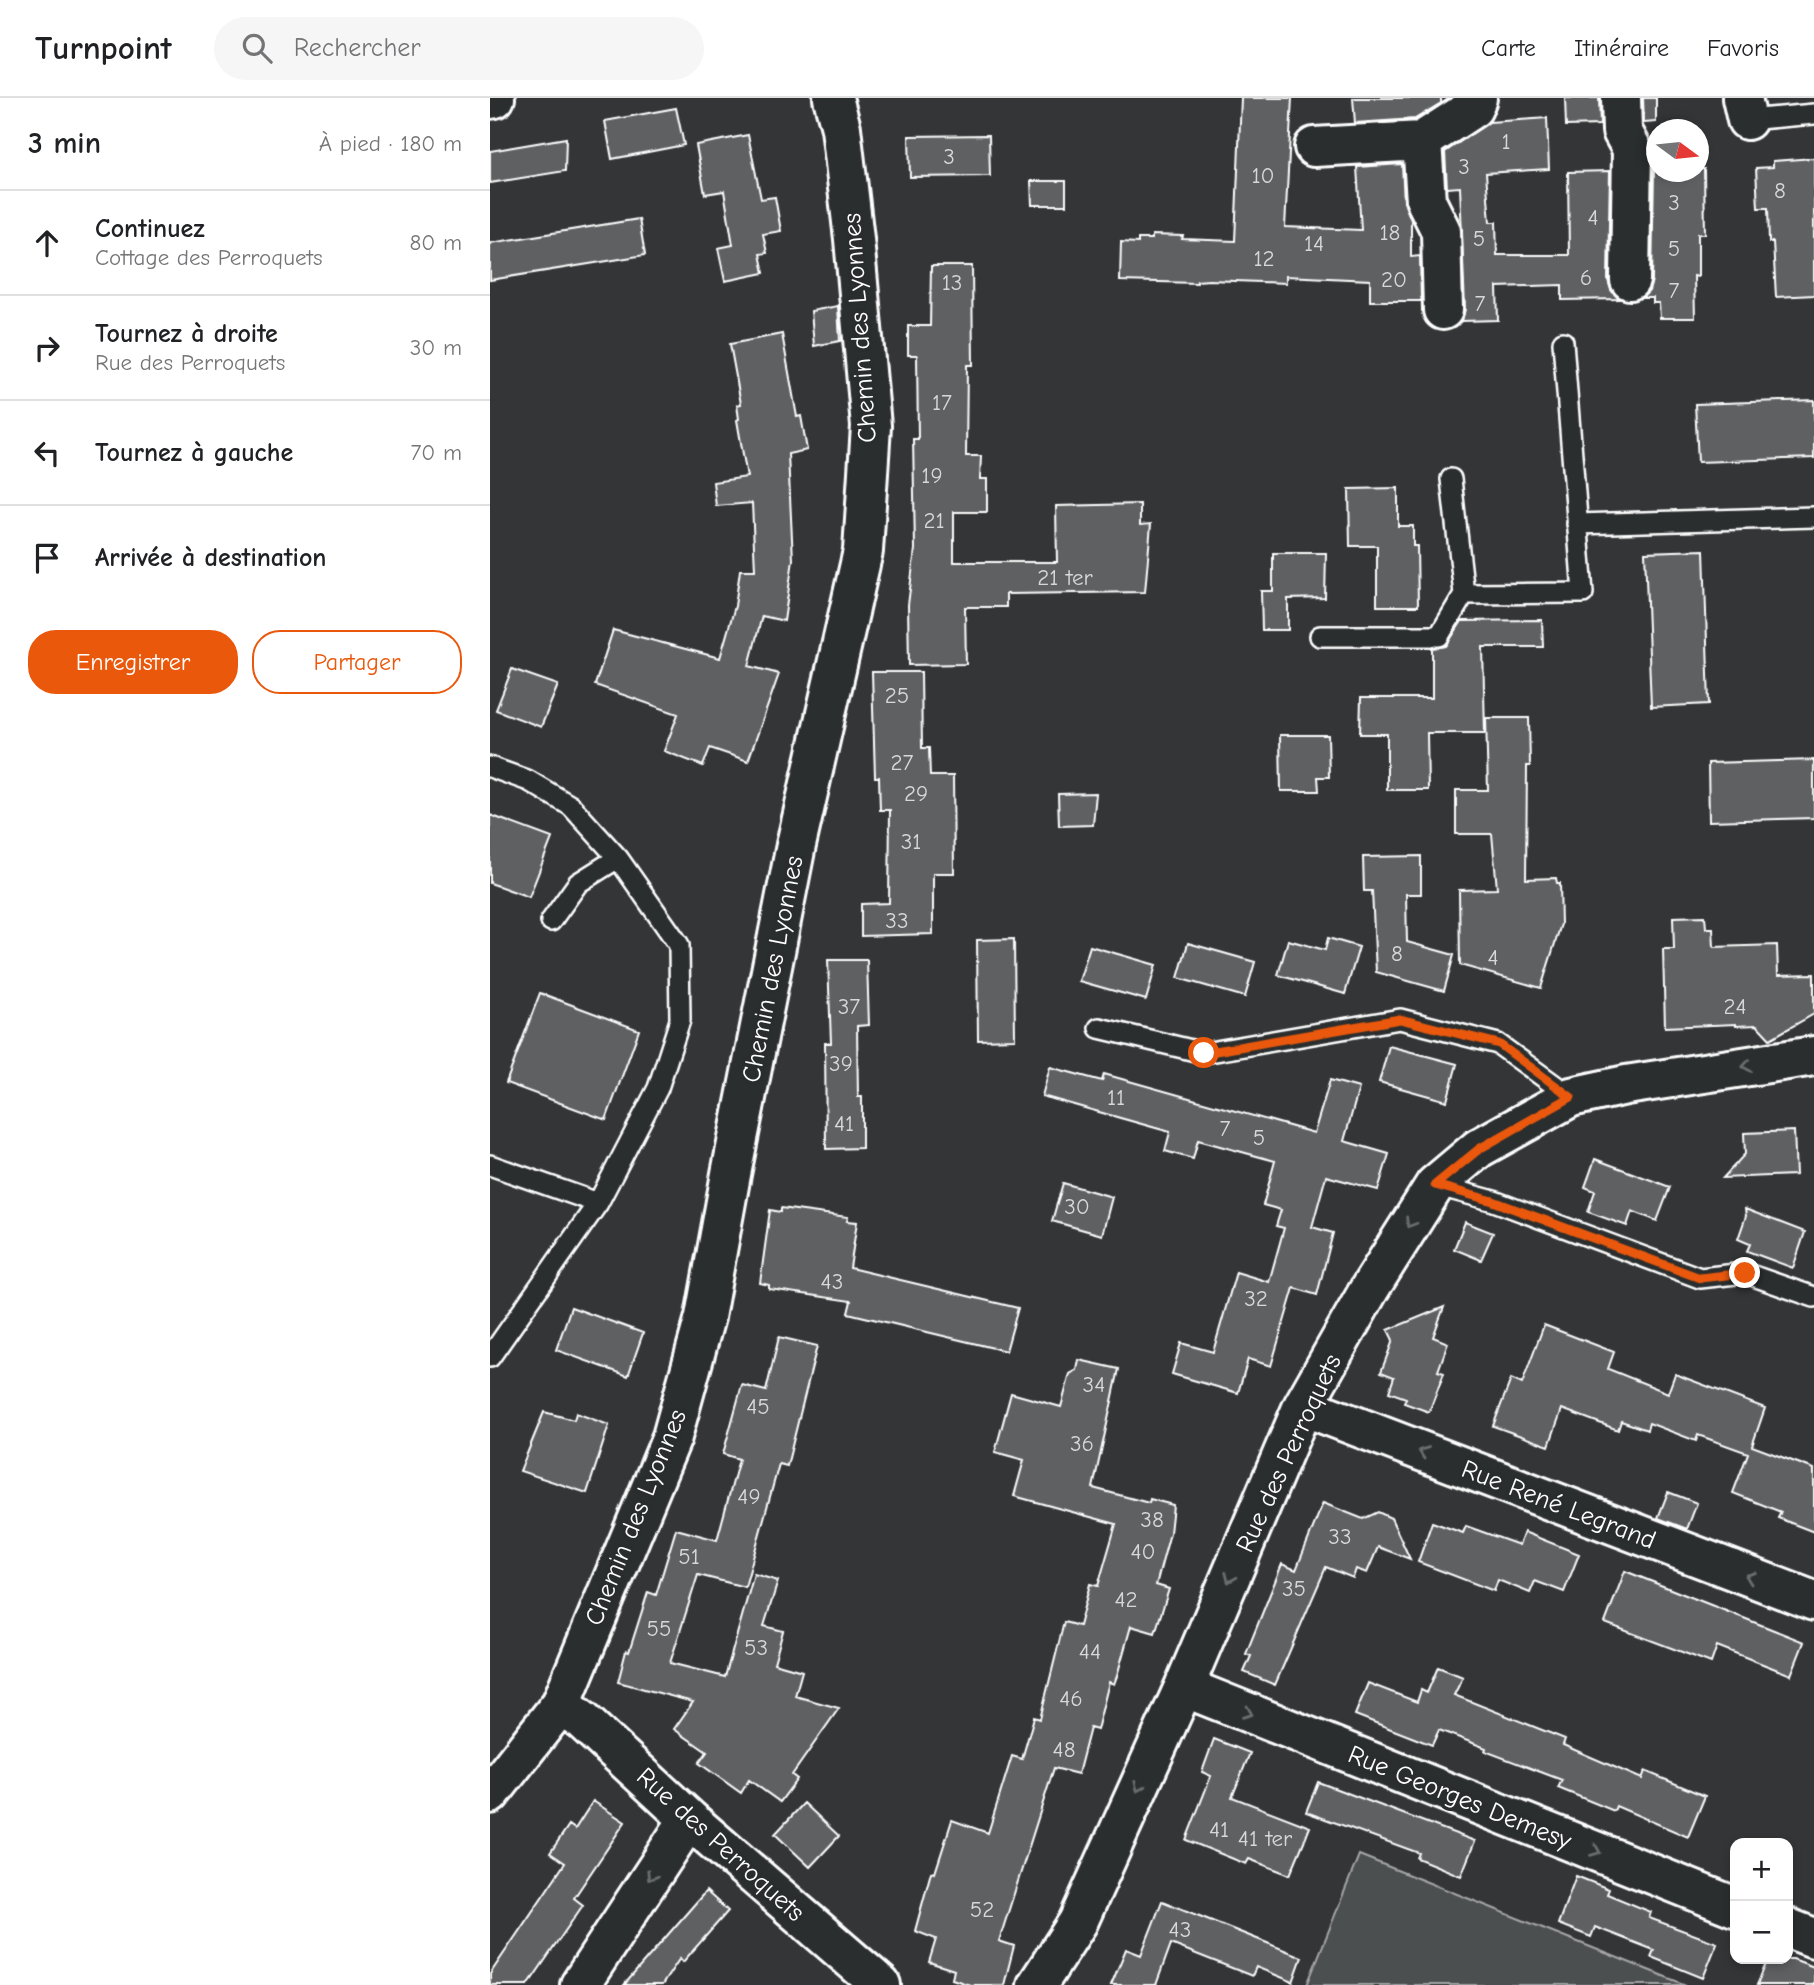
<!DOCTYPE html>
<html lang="fr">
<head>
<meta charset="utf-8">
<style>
  body { margin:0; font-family:"Comic Neue",sans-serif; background:#f6f6f6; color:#202124 }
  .controls { position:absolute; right:21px; bottom:21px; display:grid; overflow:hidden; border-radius:14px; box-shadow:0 4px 10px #0003 }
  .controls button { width:63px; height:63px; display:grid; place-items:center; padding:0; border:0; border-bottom:2px solid #e0e0e0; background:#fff; color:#202124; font:35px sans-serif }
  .compass { position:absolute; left:1156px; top:21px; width:63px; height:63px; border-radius:50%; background:#fff; box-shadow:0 4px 10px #0003; rotate:105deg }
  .stop { position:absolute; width:21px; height:21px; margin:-16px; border:5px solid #ea580c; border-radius:50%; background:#fff }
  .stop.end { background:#ea580c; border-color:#fff; box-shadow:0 2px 7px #0008 }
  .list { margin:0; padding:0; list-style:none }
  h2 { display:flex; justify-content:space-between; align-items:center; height:91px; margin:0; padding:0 28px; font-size:30px }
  h2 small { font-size:23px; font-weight:400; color:#757577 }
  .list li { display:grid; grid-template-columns:46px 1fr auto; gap:21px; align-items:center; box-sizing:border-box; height:105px; padding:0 28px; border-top:2px solid #e0e0e0 }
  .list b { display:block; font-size:26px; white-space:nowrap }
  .list p { margin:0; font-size:23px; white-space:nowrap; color:#757577 }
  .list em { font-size:23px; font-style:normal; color:#757577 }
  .actions { display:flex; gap:14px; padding:21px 28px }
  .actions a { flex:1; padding:16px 0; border:2px solid #ea580c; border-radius:28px; text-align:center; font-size:24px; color:#ea580c }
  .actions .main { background:#ea580c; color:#fff }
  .icon { flex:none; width:38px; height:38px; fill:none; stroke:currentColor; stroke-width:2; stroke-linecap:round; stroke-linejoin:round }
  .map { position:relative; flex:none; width:1324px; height:1887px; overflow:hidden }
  header { display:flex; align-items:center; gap:42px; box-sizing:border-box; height:98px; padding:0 35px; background:#fff; border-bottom:2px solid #e0e0e0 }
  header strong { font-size:33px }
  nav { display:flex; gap:38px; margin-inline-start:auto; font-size:24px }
  .search { width:490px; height:63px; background:#f6f6f6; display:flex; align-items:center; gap:18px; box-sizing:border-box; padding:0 24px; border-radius:38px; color:#757577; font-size:26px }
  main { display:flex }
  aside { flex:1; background:#fff }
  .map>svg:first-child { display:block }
  .green { fill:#4c4f50; stroke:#a6a7a8; stroke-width:2 }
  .building { fill:#5f6162; stroke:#fff; stroke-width:2 }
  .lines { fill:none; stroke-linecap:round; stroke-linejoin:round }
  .service-casing { stroke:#fff; stroke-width:24 }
  .minor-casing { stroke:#fff; stroke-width:44 }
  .tertiary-casing { stroke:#fff; stroke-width:44 }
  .service { stroke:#2a2d2e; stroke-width:19 }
  .minor { stroke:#2a2d2e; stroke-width:38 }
  .tertiary { stroke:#2a2d2e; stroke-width:38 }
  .oneway { stroke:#6a6c6d }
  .route { stroke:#ea580c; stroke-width:9 }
  .labels { text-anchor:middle; stroke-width:7; stroke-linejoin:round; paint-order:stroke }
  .number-label { font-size:23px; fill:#d7d8d8 }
  .street-label { font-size:26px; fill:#fff; stroke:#2a2d2e }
</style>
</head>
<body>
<header>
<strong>Turnpoint</strong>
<div class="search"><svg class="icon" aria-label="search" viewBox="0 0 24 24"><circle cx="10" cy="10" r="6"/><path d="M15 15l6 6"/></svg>Rechercher</div>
<nav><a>Carte</a><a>Itinéraire</a><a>Favoris</a></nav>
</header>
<main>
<aside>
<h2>3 min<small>À pied · 180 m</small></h2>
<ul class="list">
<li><svg class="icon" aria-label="ahead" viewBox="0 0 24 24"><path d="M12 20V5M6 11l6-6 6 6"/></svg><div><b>Continuez</b><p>Cottage des Perroquets</p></div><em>80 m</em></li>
<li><svg class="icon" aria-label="right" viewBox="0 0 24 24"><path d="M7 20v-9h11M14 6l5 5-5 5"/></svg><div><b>Tournez à droite</b><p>Rue des Perroquets</p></div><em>30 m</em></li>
<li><svg class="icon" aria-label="left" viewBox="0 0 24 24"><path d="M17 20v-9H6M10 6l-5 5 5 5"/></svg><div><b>Tournez à gauche</b></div><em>70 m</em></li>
<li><svg class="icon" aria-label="arrive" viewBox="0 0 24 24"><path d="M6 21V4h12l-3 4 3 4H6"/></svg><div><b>Arrivée à destination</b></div></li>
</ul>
<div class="actions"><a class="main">Enregistrer</a><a>Partager</a></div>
</aside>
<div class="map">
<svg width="1324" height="1887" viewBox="0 0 1324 1887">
  <rect width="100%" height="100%" fill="#333536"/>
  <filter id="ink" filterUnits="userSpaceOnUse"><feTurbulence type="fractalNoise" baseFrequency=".0143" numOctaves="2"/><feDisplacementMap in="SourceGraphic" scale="14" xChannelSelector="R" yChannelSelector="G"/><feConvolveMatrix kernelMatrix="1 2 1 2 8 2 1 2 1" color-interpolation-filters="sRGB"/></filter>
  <g filter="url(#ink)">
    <path class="green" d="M869,1757L1196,1887H817Z"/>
    <path class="building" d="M751,0H802L795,129L871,132L867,69L912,66L914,104L921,122V159L930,158L931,203H880V182L796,178V185L719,182L707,183V185L630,183L631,144L648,145V141H662V137L693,138L692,141L745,143Z
      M863,0H951V5L925,21L865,25Z
      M1075,0H1109L1110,27L1076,28Z
      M1153,0H1166V24L1154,25Z
      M186,10L194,47L122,61L115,23Z
      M1057,20L1059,71L996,75L1000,124H1006L1007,157H1079L1078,74L1120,73L1118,182L1121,192L1129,201L1072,202V187L1007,189L1008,222L972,223L975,211L970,89L957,90L955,54L999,24Z
      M258,37L271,101L285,99L291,133L273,136L277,155L270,156L274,175L235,183L228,150L243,147L234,93L215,96L206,47Z
      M499,37L500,78L420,79L419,38Z
      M76,40L75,73L0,85V53Z
      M1324,60V197L1286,199L1283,144H1279L1278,110H1268L1266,70L1283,69V63Z
      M1208,71H1214L1215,136H1208V179L1204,178L1205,220H1170L1169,205H1163V200H1152L1159,193L1162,182L1164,72L1208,74Z
      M541,83H576V107H542Z
      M149,121L155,157L0,182V145Z
      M441,168H482L483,267H477L476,358H491L490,381H497V414H464V464H567L566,408L650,406V427L661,426L655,494L516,496V509H475L476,566L419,567L418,507L425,451L423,341H428L427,257H418V228H440Z
      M348,208L350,243L324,248L321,213Z
      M292,236L307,319L311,318L317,352L298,356L303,462L294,523L272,518L259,568L289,576L258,663L220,650L213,668L174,653L188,616L105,587L123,532L230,560L245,508L250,472H265L262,405L226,408L223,384L257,379L247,322L249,321L247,307L251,306L240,246Z
      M1324,302V360L1208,364L1205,306Z
      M908,390V428H923V448H927L928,508H887V448H860L859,391Z
      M1214,452L1219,606L1161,609L1155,454Z
      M783,455H836L835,500L798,501V532H772L771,493H783Z
      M1052,522L1053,549H993L995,635H937L938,692H897V636H870L871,600H942V550L956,548L972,523Z
      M22,571L68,587L51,629L6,612Z
      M382,574H431L432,650H439L440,678H463L464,775H443V836L371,838V806L399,805L400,712H390L389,679H385Z
      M996,620H1039L1040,668H1037L1036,781L1066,780L1067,785H1070L1071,826L1051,890L970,867L969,792L1007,791L1002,736H966V692H998Z
      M790,637H838L839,679H828L829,693H791Z
      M1324,662V720L1219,723L1218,665Z
      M606,695L603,727L569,728L568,696Z
      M0,717L62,740L39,799L0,785Z
      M931,758V796H916L917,844L964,857L954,893L886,874L882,793H874L873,759Z
      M1215,818L1216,830H1223L1224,849L1287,847L1288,877L1324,876V916L1280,941L1267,927L1246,928V926L1175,929L1173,851H1184L1183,819Z
      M838,840L869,849L855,896L788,877L798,842L835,852Z
      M524,841L525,941L488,942L487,842Z
      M698,845L765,864L755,899L688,880Z
      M600,848L666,867L656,902L589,883Z
      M338,862H377L379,927L367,928L368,999H372V1050L336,1051L335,945H341Z
      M50,895L149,932L116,1022L16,985Z
      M899,948L967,966L957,1003L889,984Z
      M560,969L612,983L614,976L824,1035L840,982L869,990L854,1043L899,1056L888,1092L836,1078L822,1129L843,1135L827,1197L804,1190L781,1268L758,1261L748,1295L682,1276L691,1245L723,1254L746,1174L779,1184L794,1130L786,1128L791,1112L773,1107L785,1063L708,1042L703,1061L675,1053L680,1034L552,998Z
      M1304,1033L1306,1077L1233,1080L1255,1056L1254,1035Z
      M1105,1061L1180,1089L1167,1123L1142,1113L1137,1128L1098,1114L1105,1093L1095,1089Z
      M573,1085L622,1099L612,1137L562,1123Z
      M291,1110L358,1119L357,1123L367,1124L360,1170L528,1210L516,1253L358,1215L361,1203L279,1191V1187L270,1185L280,1112L291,1114Z
      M1255,1111L1315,1134L1303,1170L1257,1153L1260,1146L1248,1141L1256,1118Z
      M975,1124L1003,1135L991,1162L964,1151Z
      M81,1209L153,1235L138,1278L66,1252Z
      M954,1209L943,1239L958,1245L948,1273L954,1275L939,1314L914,1305L916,1300L899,1294L904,1279L891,1274L903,1242L898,1232Z
      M1054,1227L1124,1254L1118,1271L1178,1295L1185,1276L1275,1310L1262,1348L1324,1371V1434L1288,1420L1291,1414L1243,1395L1258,1355L1208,1337L1206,1343L1159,1325L1157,1332L1131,1323L1128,1332L1072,1311L1059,1348L1003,1328L1021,1281L1032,1286Z
      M289,1239L327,1248L297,1368L289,1366L255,1489L208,1477L180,1565L235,1579L264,1476L288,1483L274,1528L293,1533L284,1565L312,1573L305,1598L349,1610L302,1677L307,1681L290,1704L259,1682L251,1695L209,1665L217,1654L184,1631L203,1604L128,1584L136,1553L139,1554L158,1494L166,1497L186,1431L227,1442L249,1361L233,1356L252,1287L276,1293Z
      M589,1262L629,1271L603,1390L659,1405L660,1401L683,1407L680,1435L666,1487L679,1491L665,1535L641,1528L627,1578L624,1586L619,1584L607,1632L600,1630L588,1676L564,1670L509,1843L524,1848L514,1887H480L462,1881L464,1872L439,1864L446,1841L425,1833L441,1774L445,1775L462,1722L498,1735L522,1658L532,1661L544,1619L550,1621L574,1524L589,1528L600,1486L608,1488L626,1426L524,1398L534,1362L505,1354L521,1295L571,1309L580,1276L587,1272Z
      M54,1314L84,1322L86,1315L119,1327L97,1395L30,1373Z
      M1178,1394L1207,1405L1197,1431L1168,1420Z
      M833,1405L873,1421L888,1414L901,1420L920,1461L888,1449L877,1475L866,1471L863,1480L836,1469L785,1587L754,1574L761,1558L756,1556L792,1466L806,1472Z
      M942,1424L973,1435L976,1428L1029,1447L1034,1434L1089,1456L1074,1494L1045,1483L1040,1495L1008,1482L1004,1493L928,1464Z
      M1135,1473L1314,1544L1301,1577L1227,1548L1221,1565L1115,1525Z
      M948,1569L973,1579L964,1597L1075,1641L1073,1647L1152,1681L1155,1673L1215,1698L1198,1739L1126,1708L1124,1713L1068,1690L1072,1682L995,1653L996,1650L949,1632L942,1647L865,1617L878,1585L927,1604L931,1592L937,1595Z
      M724,1641L760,1655L742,1699L820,1729L800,1777L759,1761L756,1766L696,1742L721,1678L712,1674Z
      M828,1684L985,1743L971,1778L927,1760L929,1755L816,1714Z
      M103,1703L135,1724L84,1800L93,1807L38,1887H0V1876L75,1765L60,1755L79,1727L85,1731Z
      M314,1705L349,1738L320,1769L285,1736Z
      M1086,1778L1119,1791L1117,1796L1161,1814L1159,1820L1227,1845L1213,1880L1161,1859L1164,1852L1105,1829L1101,1839L1068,1826Z
      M216,1793L238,1813L193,1864L190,1860L172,1887H134Z
      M672,1803L812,1859L803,1884L766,1869L762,1878L681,1846L666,1887H621L636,1851L651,1857Z
      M1278,1861H1303L1324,1869V1887H1267Z"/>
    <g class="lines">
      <g class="service-casing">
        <path id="service" d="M1257,22L1324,16
          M1087,426L1324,419
          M974,496L1093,495L1073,244
          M830,538H949L974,496L961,381
          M0,669L39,683L81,708L128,760L189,847L190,922L168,990L108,1105L0,1259
          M61,823L88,785L128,760
          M609,930L714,955L910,921L1008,946L1081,999
          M0,1067L108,1105
          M945,1087L1004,1103L1210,1180L1255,1175L1324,1199"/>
      </g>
      <g class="minor-casing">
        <path id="minor" d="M1131,0L1132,33L1142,51L1140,182
          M1252,0L1257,22
          M932,43L936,103L951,133L953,212
          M824,49L932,43L983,10L987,0
          M813,1308L1324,1503
          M694,1589L1245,1809
          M71,1606L93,1623L199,1721L391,1887
          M0,1696L71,1606L182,1339L215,1219L241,1076L306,747L373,453L381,328L364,141L351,30L343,0
          M1298,1830L1324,1840
          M90,1887L199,1721
          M547,1887L588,1824L694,1589L813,1308L880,1190L945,1087L989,1050L1081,999L1136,987L1324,958"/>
      </g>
      <g class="tertiary-casing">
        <path id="tertiary" d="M0,1L5,0"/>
      </g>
      <use href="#service" class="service"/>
      <use href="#minor" class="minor"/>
      <use href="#tertiary" class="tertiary"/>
    </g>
    <defs><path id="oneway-chevron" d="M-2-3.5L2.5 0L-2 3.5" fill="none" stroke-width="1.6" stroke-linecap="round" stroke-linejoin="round" transform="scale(1.75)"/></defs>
    <g class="oneway">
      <use href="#oneway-chevron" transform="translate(1257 968) rotate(171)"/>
      <use href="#oneway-chevron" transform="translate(920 1125) rotate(122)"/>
      <use href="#oneway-chevron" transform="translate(933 1354) rotate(-159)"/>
      <use href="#oneway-chevron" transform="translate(1260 1479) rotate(-159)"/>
      <use href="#oneway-chevron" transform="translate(740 1480) rotate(113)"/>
      <use href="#oneway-chevron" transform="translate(758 1615) rotate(22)"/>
      <use href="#oneway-chevron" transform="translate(649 1689) rotate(114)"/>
      <use href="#oneway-chevron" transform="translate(1106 1753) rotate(22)"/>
      <use href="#oneway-chevron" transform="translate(161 1778) rotate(123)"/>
    </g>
  </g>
  <g class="lines" filter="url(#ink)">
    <path class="route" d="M714,955L910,921L1009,946L1081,999L989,1051L945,1087L1003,1103L1210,1180L1255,1175"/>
  </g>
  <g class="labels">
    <g class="number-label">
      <text x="1016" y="51">1</text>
      <text x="459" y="66">3</text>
      <text x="974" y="76">3</text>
      <text x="773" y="85">10</text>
      <text x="1290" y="100">8</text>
      <text x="1184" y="112">3</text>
      <text x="1103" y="127">4</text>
      <text x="900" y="142">18</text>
      <text x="989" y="148">5</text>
      <text x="824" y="153">14</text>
      <text x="1184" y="158">5</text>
      <text x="774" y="168">12</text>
      <text x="1096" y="187">6</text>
      <text x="904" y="189">20</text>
      <text x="462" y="192">13</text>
      <text x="1184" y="200">7</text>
      <text x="990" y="213">7</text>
      <text x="452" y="312">17</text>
      <text x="442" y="385">19</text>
      <text x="444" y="430">21</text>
      <text x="575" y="487">21 ter</text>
      <text x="407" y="605">25</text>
      <text x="412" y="672">27</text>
      <text x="426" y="703">29</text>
      <text x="421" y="751">31</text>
      <text x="407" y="830">33</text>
      <text x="907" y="863">8</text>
      <text x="1003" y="867">4</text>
      <text x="359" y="916">37</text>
      <text x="1245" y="916">24</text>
      <text x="351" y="973">39</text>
      <text x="626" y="1007">11</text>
      <text x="354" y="1033">41</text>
      <text x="735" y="1038">7</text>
      <text x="769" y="1047">5</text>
      <text x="587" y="1116">30</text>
      <text x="342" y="1191">43</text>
      <text x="766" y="1208">32</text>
      <text x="604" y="1294">34</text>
      <text x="268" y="1316">45</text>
      <text x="592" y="1353">36</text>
      <text x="259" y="1406">49</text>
      <text x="662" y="1429">38</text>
      <text x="850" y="1446">33</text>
      <text x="653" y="1461">40</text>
      <text x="199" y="1466">51</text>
      <text x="804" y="1498">35</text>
      <text x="636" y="1509">42</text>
      <text x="169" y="1538">55</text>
      <text x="266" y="1557">53</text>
      <text x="600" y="1561">44</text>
      <text x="581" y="1608">46</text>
      <text x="574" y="1659">48</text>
      <text x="729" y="1739">41</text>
      <text x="775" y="1748">41 ter</text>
      <text x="492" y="1819">52</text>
      <text x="690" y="1839">43</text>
    </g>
    <g class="street-label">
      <text transform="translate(369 230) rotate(-94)" y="9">Chemin des Lyonnes</text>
      <text transform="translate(282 871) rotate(-79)" y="9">Chemin des Lyonnes</text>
      <text transform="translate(798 1355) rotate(-65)" y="9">Rue des Perroquets</text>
      <text transform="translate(1069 1406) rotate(21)" y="9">Rue René Legrand</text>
      <text transform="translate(145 1419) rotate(-68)" y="9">Chemin des Lyonnes</text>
      <text transform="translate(970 1699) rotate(22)" y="9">Rue Georges Demesy</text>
      <text transform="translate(231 1746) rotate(42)" y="9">Rue des Perroquets</text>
    </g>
  </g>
</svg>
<div class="controls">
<button>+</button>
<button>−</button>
</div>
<svg class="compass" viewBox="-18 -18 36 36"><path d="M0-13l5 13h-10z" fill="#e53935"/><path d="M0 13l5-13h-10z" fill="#757577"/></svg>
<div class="stop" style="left:714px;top:955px"></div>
<div class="stop end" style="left:1255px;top:1175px"></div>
</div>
</main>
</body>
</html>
